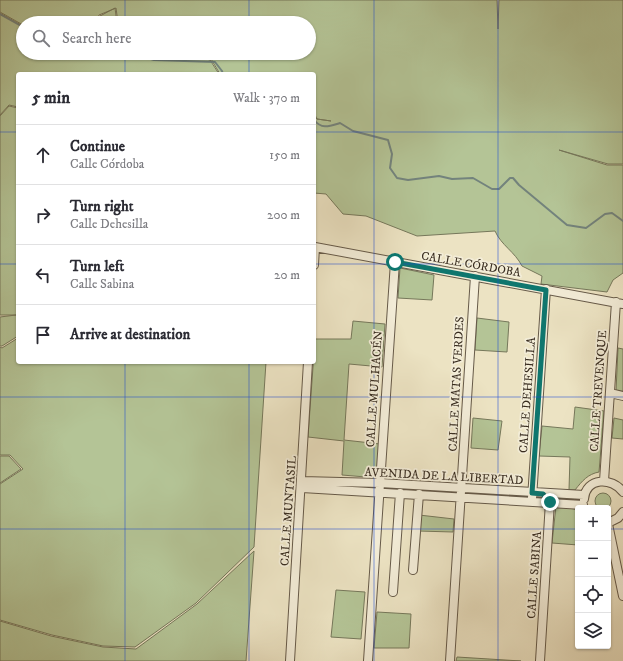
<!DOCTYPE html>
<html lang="en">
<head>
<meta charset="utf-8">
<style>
  body { margin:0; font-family:"IM FELL DW Pica",serif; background:#f7f7f7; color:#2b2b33 }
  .controls { position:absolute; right:12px; bottom:12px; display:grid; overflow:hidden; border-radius:4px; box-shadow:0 1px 3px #0004 }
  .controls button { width:36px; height:36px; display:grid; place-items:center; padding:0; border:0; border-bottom:1px solid #e1e1e2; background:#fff; color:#2b2b33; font:20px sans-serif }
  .stop { position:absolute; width:12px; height:12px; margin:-9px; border:3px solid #0f766e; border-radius:50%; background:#fff }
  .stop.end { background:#0f766e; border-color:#fff; box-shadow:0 1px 4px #0008 }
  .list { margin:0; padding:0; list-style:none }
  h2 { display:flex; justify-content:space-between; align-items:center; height:52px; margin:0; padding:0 16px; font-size:17px }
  h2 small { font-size:13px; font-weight:400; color:#7c7c81 }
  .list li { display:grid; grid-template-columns:26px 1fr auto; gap:12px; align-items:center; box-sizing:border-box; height:60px; padding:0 16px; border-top:1px solid #e1e1e2 }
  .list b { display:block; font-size:15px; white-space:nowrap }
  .list p { margin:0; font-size:13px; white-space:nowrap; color:#7c7c81 }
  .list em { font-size:13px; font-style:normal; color:#7c7c81 }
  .icon { flex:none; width:22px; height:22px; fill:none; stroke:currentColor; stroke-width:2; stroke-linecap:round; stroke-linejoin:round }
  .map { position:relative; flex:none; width:623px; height:661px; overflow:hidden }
  .search { position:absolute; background:#fff; box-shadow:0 1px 3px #0004; left:16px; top:16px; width:300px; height:44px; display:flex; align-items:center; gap:10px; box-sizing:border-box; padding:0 14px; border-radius:22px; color:#7c7c81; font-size:15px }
  .panel { position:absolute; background:#fff; box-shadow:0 1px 3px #0004; left:16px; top:72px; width:300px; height:292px; border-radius:4px }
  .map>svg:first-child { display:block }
  .green { fill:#b4c496; stroke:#76785b }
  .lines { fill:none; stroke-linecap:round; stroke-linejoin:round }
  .stream { stroke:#73837d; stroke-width:2 }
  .minor-casing { stroke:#665a49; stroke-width:10 }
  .minor { stroke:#f3edd8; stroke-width:8 }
  .route { stroke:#0f766e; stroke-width:5 }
  .grid { fill:none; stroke:#1d4ed8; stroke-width:1; stroke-opacity:0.55 }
  .labels { text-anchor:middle; stroke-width:3.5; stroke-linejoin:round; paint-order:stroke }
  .street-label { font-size:12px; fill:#392d20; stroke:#f3edd8 }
</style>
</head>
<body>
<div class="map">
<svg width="623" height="661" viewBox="0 0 623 661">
  <rect width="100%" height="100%" fill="#ece3c3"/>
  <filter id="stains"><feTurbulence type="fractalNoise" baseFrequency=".005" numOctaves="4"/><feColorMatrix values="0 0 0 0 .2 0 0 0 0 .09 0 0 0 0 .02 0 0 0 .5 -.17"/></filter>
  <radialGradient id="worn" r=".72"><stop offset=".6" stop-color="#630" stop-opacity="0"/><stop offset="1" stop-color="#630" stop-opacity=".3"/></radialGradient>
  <path class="green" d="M0,0H497L498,29L499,0H623V164H608L559,150L607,165H623V273L613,280L607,292L541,284L542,276L522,266C515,252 501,245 495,231L417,236L366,216L343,214L326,194L314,193V116L317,119L331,121L317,119L314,113V74H220L211,59L181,53H309V23H163L161,20L150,23H118L116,8L99,15L97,23H23V25L0,12Z
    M115,8L117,23H97L100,16Z
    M0,13L23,26V53H180L210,60L219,74H18V107L9,105L0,115Z
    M9,106L18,108V315H0V116Z
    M400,268L434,275L432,300L398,298Z
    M16,315L18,316V336L2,346H0V317Z
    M477,318L509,322L507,352L475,350Z
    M353,321L385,324L382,367L349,364L344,440L380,444L378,478L342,475L344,441L308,437L315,339H351Z
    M18,338V362H266L254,547L196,603L135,647L103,646L52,635L0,620V484L23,469L10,455H0V347L2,348Z
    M618,348L623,349V392L616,391Z
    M575,407L604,411L599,472C588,474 582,481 575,490H569L570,457L539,456L542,426L573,429Z
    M473,418L502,421L498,450L471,448Z
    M614,418L623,420V439L612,438Z
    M0,456H9L21,469L0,483Z
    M595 501a8 8 0 1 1 16 0a8 8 0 1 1-16 0Z
    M556,506L575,509L578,516V545L552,543Z
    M419,515L454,519L453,532L418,531Z
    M254,551L246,661H0V621L51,636L103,647L136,649L197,604Z
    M336,590L365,592L361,639L331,637Z
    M377,612L411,614L409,648H374Z
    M457,657L521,661H456Z"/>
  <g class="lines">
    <path class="stream" d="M0,14L23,27
      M132,53L154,60L215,62L222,71L223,74
      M314,120C322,130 330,126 340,123L353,131L388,140L392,154L390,168L397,178L408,180L439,176L452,179L473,178L492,189H499L510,178H513L519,185L567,225L586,228L605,214L612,213L623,221"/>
    <g class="minor-casing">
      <path id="minor" d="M314,265L315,247L623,304
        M610,393L623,396
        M302,481L380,483L584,495
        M604,481L616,302
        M302,488L583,505
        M532,498L546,289
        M584,499C586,477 612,477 623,492
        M608,523L618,518L623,512
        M608,524L623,596
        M413,570L419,494
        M393,592L400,493
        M290,661L308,362
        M368,661L395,262
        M450,661L475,276
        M540,661L550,502L548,499"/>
    </g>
    <use href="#minor" class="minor"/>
  </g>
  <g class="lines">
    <path class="route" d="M395,262L546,290L532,493L543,494L550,502"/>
  </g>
  <path class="grid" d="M125,0V23M249,0V23M374,0V661M498,0V661M125,53V74M249,53V74M0,132H18M314,132H623M0,264H18M314,264H623M125,362V661M249,362V661M0,397H623M0,529H578M608,529H623"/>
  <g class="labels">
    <g class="street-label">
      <text transform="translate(471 264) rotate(10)" y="4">CALLE CÓRDOBA</text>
      <text transform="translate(456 384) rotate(-87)" y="4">CALLE MATAS VERDES</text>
      <text transform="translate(374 389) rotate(-86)" y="4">CALLE MULHACÉN</text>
      <text transform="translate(598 391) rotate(-86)" y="4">CALLE TREVENQUE</text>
      <text transform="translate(527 395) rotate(-86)" y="4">CALLE DEHESILLA</text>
      <text transform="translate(444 476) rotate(3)" y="4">AVENIDA DE LA LIBERTAD</text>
      <text transform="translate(288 511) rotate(-86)" y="4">CALLE MUNTASIL</text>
      <text transform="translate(534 575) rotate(-86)" y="4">CALLE SABINA</text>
    </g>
  </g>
  <rect width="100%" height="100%" filter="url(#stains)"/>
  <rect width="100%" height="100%" fill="url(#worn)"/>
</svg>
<div class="controls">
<button>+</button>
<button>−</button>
<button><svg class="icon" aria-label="locate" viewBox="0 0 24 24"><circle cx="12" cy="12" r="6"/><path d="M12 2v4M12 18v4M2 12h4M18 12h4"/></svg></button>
<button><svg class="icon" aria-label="layers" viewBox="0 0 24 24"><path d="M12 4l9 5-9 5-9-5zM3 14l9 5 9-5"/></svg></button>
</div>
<div class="stop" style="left:395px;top:262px"></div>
<div class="stop end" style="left:550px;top:502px"></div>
<div class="search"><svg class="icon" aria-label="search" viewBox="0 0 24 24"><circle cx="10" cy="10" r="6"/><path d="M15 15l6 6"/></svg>Search here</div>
<section class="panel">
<h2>5 min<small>Walk · 370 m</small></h2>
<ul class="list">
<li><svg class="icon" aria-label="ahead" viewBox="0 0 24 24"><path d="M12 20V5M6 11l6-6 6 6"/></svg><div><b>Continue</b><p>Calle Córdoba</p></div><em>150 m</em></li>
<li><svg class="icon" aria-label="right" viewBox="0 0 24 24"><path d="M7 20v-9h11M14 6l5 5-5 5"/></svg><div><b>Turn right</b><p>Calle Dehesilla</p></div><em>200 m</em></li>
<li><svg class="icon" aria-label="left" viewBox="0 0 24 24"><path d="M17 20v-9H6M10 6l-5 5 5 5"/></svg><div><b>Turn left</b><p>Calle Sabina</p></div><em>20 m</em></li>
<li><svg class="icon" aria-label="arrive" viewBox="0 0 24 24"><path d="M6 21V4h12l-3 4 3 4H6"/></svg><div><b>Arrive at destination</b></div></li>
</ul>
</section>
</div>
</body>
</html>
